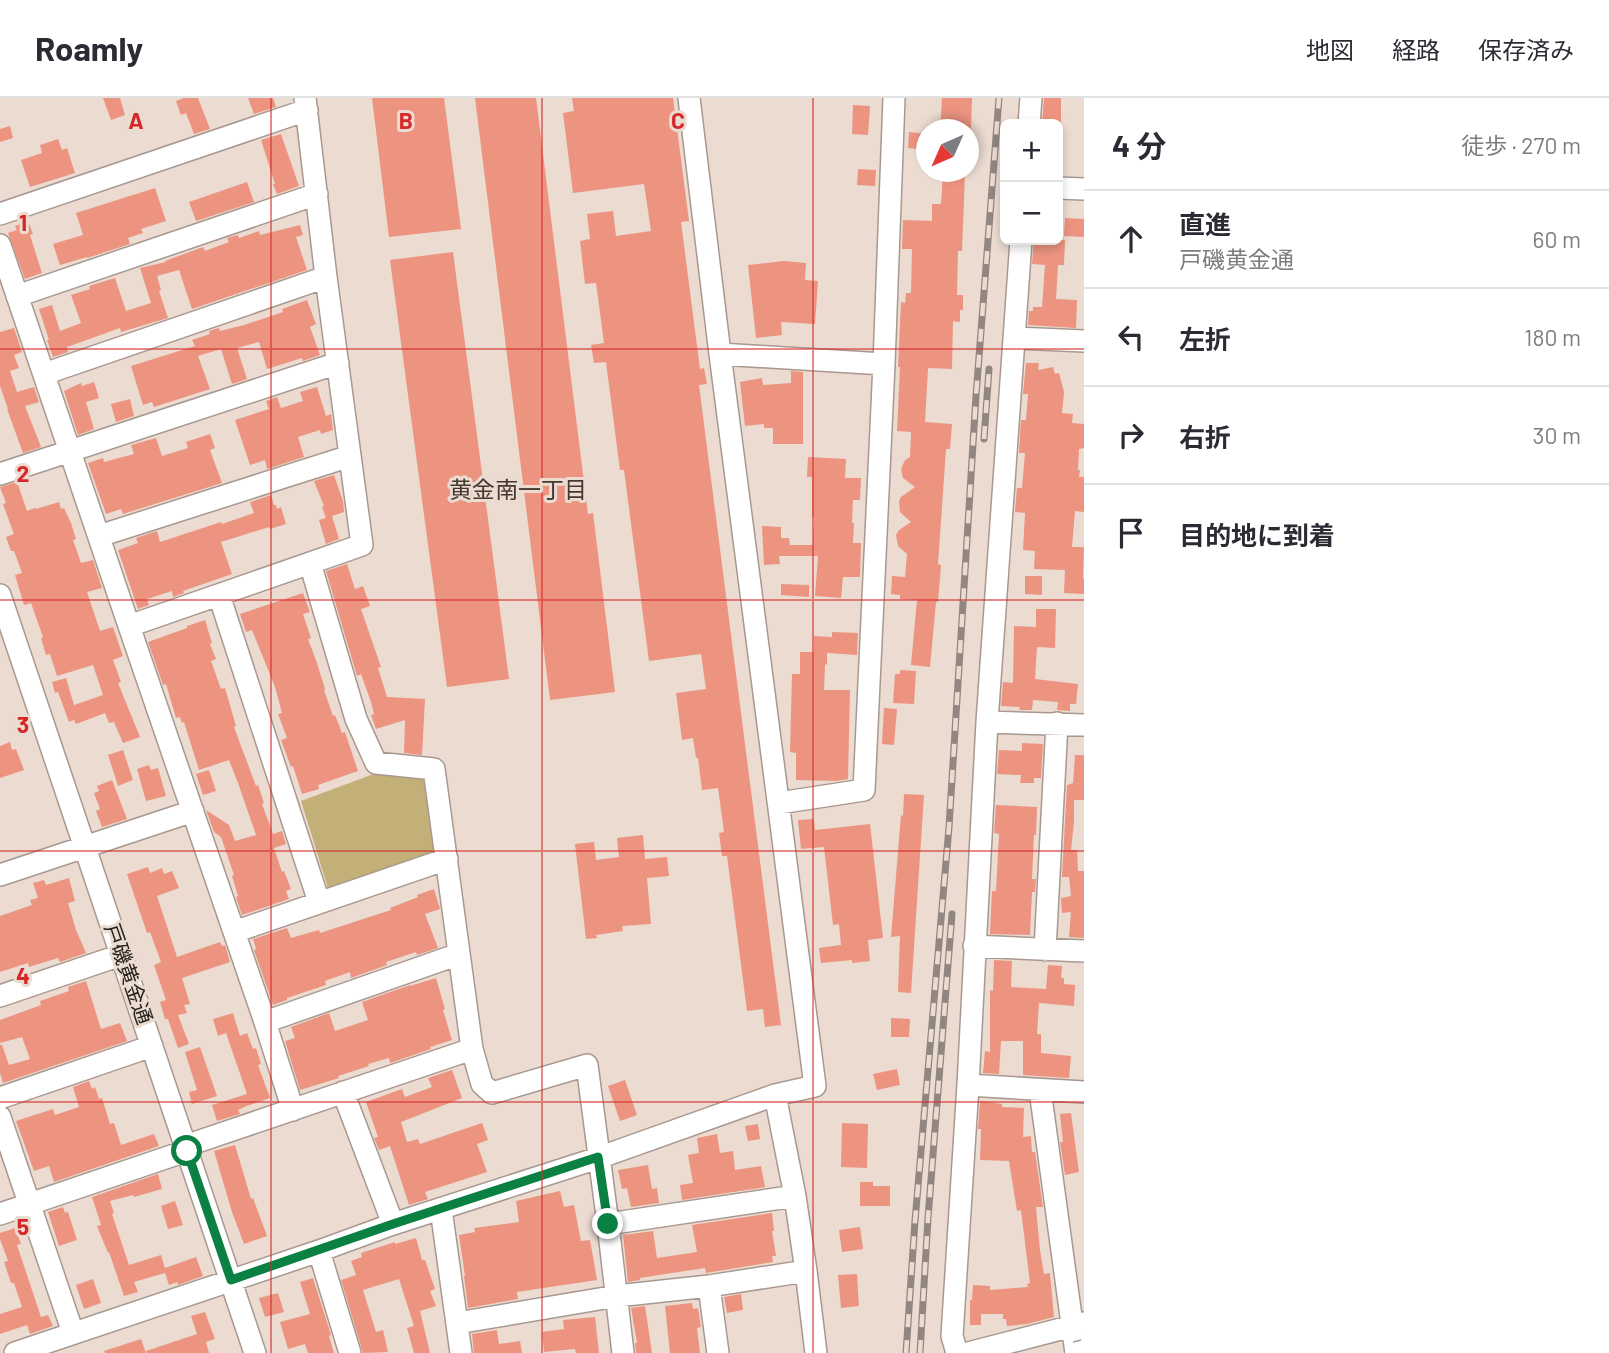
<!DOCTYPE html>
<html lang="ja">
<head>
<meta charset="utf-8">
<style>
  body { margin:0; font-family:Barlow,"Noto Sans JP",sans-serif; background:#f2f2f3; color:#2b2b33 }
  .controls { position:absolute; right:21px; top:21px; display:grid; overflow:hidden; border-radius:10px; box-shadow:0 4px 10px #0003 }
  .controls button { width:63px; height:63px; display:grid; place-items:center; padding:0; border:0; border-bottom:2px solid #e1e1e2; background:#fff; color:#2b2b33; font:35px sans-serif }
  .compass { position:absolute; left:916px; top:21px; width:63px; height:63px; border-radius:50%; background:#fff; box-shadow:0 4px 10px #0003; rotate:225deg }
  .stop { position:absolute; width:21px; height:21px; margin:-16px; border:5px solid #0b8043; border-radius:50%; background:#fff }
  .stop.end { background:#0b8043; border-color:#fff; box-shadow:0 2px 7px #0008 }
  .list { margin:0; padding:0; list-style:none }
  h2 { display:flex; justify-content:space-between; align-items:center; height:91px; margin:0; padding:0 28px; font-size:30px }
  h2 small { font-size:23px; font-weight:400; color:#7c7c81 }
  .list li { display:grid; grid-template-columns:46px 1fr auto; gap:21px; align-items:center; box-sizing:border-box; height:98px; padding:0 28px; border-top:2px solid #e1e1e2 }
  .list b { display:block; font-size:26px; white-space:nowrap }
  .list p { margin:0; font-size:23px; white-space:nowrap; color:#7c7c81 }
  .list em { font-size:23px; font-style:normal; color:#7c7c81 }
  .icon { flex:none; width:38px; height:38px; fill:none; stroke:currentColor; stroke-width:2; stroke-linecap:round; stroke-linejoin:round }
  .map { position:relative; flex:none; width:1084px; height:1255px; overflow:hidden }
  header { display:flex; align-items:center; gap:42px; box-sizing:border-box; height:98px; padding:0 35px; background:#fff; border-bottom:2px solid #e1e1e2 }
  header strong { font-size:33px }
  nav { display:flex; gap:38px; margin-inline-start:auto; font-size:24px }
  main { display:flex }
  aside { flex:1; background:#fff }
  .map>svg:first-child { display:block }
  .green { fill:#c3b078 }
  .building { fill:#ec9480 }
  .lines { fill:none; stroke-linecap:round; stroke-linejoin:round }
  .minor-casing { stroke:#a8988f; stroke-width:24 }
  .minor { stroke:#fff; stroke-width:21 }
  .rail-casing { stroke:#928680; stroke-width:7 }
  .rail { stroke:#ebdbd1; stroke-width:4.5; stroke-dasharray:13; stroke-linecap:butt }
  .minor-bridge-casing { stroke:#a8988f; stroke-width:24; stroke-linecap:butt }
  .minor-bridge { stroke:#fff; stroke-width:21 }
  .route { stroke:#0b8043; stroke-width:9 }
  .grid { fill:none; stroke:#d62828; stroke-width:2; stroke-opacity:0.55 }
  .labels { text-anchor:middle; stroke-width:6; stroke-linejoin:round; paint-order:stroke }
  .street-label { font-size:21px; fill:#27211e; stroke:#ebdbd1 }
  .neighbourhood-label { font-size:23px; fill:#453830; stroke:#ebdbd1 }
  .grid-label { font-size:23px; text-anchor:middle; font-weight:bold; fill:#d62828; stroke:#ebdbd1; stroke-width:6; stroke-linejoin:round; paint-order:stroke }
</style>
</head>
<body>
<header>
<strong>Roamly</strong>
<nav><a>地図</a><a>経路</a><a>保存済み</a></nav>
</header>
<main>
<div class="map">
<svg width="1084" height="1255" viewBox="0 0 1084 1255">
  <rect width="100%" height="100%" fill="#ebdbd1"/>
  <path class="green" d="M379,674L420,675L429,685L435,754L328,790L301,703Z"/>
  <path class="building" d="M103,0H120L125,17L111,22Z
    M184,0H198L210,31L194,36L186,15L181,17L176,3Z
    M248,0H273L276,9L254,16Z
    M372,0H444L461,131L389,139Z
    M475,0H536L588,416L593,415L615,594L550,602Z
    M572,0H673L689,123L681,124L700,271L704,270L707,286L699,287L781,927L765,929L763,911L747,913L727,758H722L719,735L724,734L718,690L702,692L698,660H696L693,640L682,642L676,595L706,591L701,556L649,563L624,372H620L606,264L594,265L591,247L604,245L596,185L585,186L580,143L590,141L587,116L613,113L616,138L651,133L644,86L573,95L563,15L574,13Z
    M942,0H972L971,32H940Z
    M1044,0H1061V26H1042Z
    M853,7L870,8L868,37L852,36Z
    M10,28L13,40L0,44V31Z
    M909,34L927,36V52L908,50Z
    M281,36L299,88L277,96L273,86H275L261,42Z
    M58,41L62,52L67,50L75,75L30,89L21,62L42,55L40,47Z
    M858,71L876,72L875,88L857,87Z
    M943,74H965L962,153H958L957,197H963V212H960V224L953,223L952,271L928,270L925,324L952,326L950,351H946L938,466L941,467L938,504H936L930,569L911,567L917,502L900,501V497L891,496L892,478L905,479L907,456L898,448L896,437L899,432L911,424L900,414L899,403L901,399L915,389L903,380L901,371L905,362L910,359L911,334L897,333L900,269H898L901,204L905,205L906,195H911L912,151H902L903,122L932,123V106H941Z
    M247,84L254,104L196,123L189,104Z
    M155,90L166,123L141,131L143,135L128,140L130,146L87,160V159L60,167L53,146L83,137L76,115Z
    M1065,120L1084,121V139L1064,138Z
    M28,123L33,136L30,137L42,175L25,181L8,135L17,132L15,128Z
    M300,127L303,137L296,139L307,172L192,211L179,172L157,178L161,192L159,193L168,220L121,234L120,230L67,249L68,254L53,259L47,242H49L39,211L52,207L60,233L81,225L71,197L90,191L89,188L115,180L126,213L151,205L140,170L166,164L165,163L203,149L205,153L229,144L227,140L238,137L239,140L259,133L260,137Z
    M1034,142H1065L1064,167H1058L1056,201L1077,202L1076,230L1028,227L1029,213H1033V209H1042L1045,167L1032,166Z
    M453,154L509,581L447,589L390,162Z
    M784,163L806,165L805,182L818,183L815,226L781,224L782,237L756,240L748,167Z
    M307,202L316,226L310,229L320,257L303,263L302,260L267,271L259,244L237,250L247,281L232,286L221,251L198,258L210,291L154,309L152,304L143,307L131,268L195,248L192,242L210,236L209,233L219,230L220,233L244,227L283,214L282,211Z
    M14,230L22,254L14,257L19,270L10,273L17,294L34,289L39,304L25,308L41,349L23,355L7,311H8L0,288V234Z
    M1026,265H1039L1038,272L1053,269L1055,276L1059,275L1064,294L1062,315L1073,316L1072,325L1084,326V350L1079,351L1078,372H1080L1079,379H1084V414L1075,413L1072,449H1084L1083,481H1084V496L1064,495L1065,472L1034,471L1035,453L1023,452L1025,415L1015,414L1017,390H1022L1025,355H1019L1021,322H1026L1028,296H1023Z
    M791,273L803,274V346H773V330H764V326L745,328L740,284L762,280L763,287L791,285Z
    M94,284L99,300L86,304L94,331L78,337L64,293L81,285L82,288Z
    M317,289L326,318L331,316L333,332L321,336L320,332L298,339L304,359L267,371L265,362L250,367L235,322L269,311L266,303L277,299L281,310L303,303L300,294Z
    M130,301L134,318L116,324L111,306Z
    M210,336L215,350L210,352L222,385L123,416L121,411L106,416L88,365L103,360L104,364L134,356L131,347L156,340L162,358L188,350L186,344Z
    M808,359L846,361L845,380H861L860,402H853L852,425H854L853,445H861L860,479H843L841,500L815,498L818,458H779L780,466L764,467L762,428L781,429V440H789L790,447H813L814,419H812V379H807Z
    M334,377L343,403L344,414L329,419L332,418L339,441L326,446L319,422L326,420L322,409L324,408L314,383Z
    M17,384L27,413L35,410L36,411L59,404L61,411L64,410L71,425L76,441L73,442L81,465L93,462L102,490L87,494L100,533L113,529L123,558L113,562L121,584L118,585L140,639L123,645L114,624L109,625L105,615L76,626L74,622L69,624L58,594L55,595L52,584L66,580L74,607L103,597L93,567L57,578L50,556L46,557L41,540L43,539L31,505L24,507L15,477L22,475L14,453H11L6,439L14,436L3,406L6,405L0,389Z
    M271,397L274,407H276L277,411L281,409L286,426L270,431L269,429L221,444L232,476L183,493L184,495L173,499L172,493L147,501L149,507L138,511L118,452L138,445L136,440L157,433L160,444L221,424L222,426L254,415L250,404Z
    M347,466L355,491L363,488L370,508L361,511L381,569L378,570L387,599L425,601L422,657L404,655L405,622L376,631L371,617L374,616L371,604L361,576L357,578L326,473Z
    M1025,478H1042V497L1025,496Z
    M781,486L809,487V499L781,497Z
    M303,495L310,514L303,516L311,540L308,541L317,565L325,591L324,592L333,618L335,617L342,635L345,634L358,673L318,687L319,691L302,696L293,668L291,669L281,642L287,640L278,616L282,615L275,589L252,532L246,534L240,516Z
    M1036,511H1056L1055,550L1037,549L1035,581L1078,586L1076,606H1070V613L1057,612L1058,604L1033,602L1032,612H1019L1020,609L1001,608L1003,584L1013,585L1014,528L1036,529Z
    M205,522L212,545L210,546L216,561L211,563L221,591L225,590L236,628L234,629L256,688L258,687L264,705L262,706L273,736L282,733L286,746L274,750L282,774L284,773L291,791L286,793L289,801L242,817L236,799L238,798L232,778L234,777L221,739L214,734L206,712L229,727L235,743L256,737L238,685L229,662L199,672L184,624L182,625L180,619L176,620L166,586L163,587L148,544L187,530V528Z
    M832,534L858,535L857,557L827,555V567L825,566L824,592H850L848,681L837,683L796,682V655L790,654L792,576H800V554H814V538L832,539Z
    M900,572L916,573L914,606L893,605L895,576H900Z
    M884,610L897,611L894,647L882,646Z
    M10,644L12,652L16,651L24,672L0,680V648Z
    M1022,645L1043,646L1041,680H1034V685H1020L1021,677L997,676L999,652L1022,653Z
    M123,652L133,682L118,688L108,657Z
    M1075,657H1084V702H1074V724L1071,752H1077L1078,773H1084V840L1069,839L1071,814L1062,815L1061,800L1071,798L1069,778V779H1062L1067,687L1073,685Z
    M149,667L151,672L158,670L166,698L146,703L137,671Z
    M209,672L216,693L203,697L196,676Z
    M112,682L127,721L102,729L96,713L100,711L94,695L99,693L97,688Z
    M904,696L924,697L911,895L898,894L900,838L891,839L901,717L903,718Z
    M996,707L1037,709L1036,737H1034L1032,781H1036L1035,794H1032L1030,837L990,836L992,793H996L999,736L994,735Z
    M814,721L815,732L870,726L883,840L868,842L870,863L852,865V862L821,865L819,850L841,847L839,826L833,827L824,749L801,751L798,722Z
    M643,737L645,761L667,759L669,778L647,780L651,826L622,828L623,833L596,837L597,840L586,841L575,746L594,744L596,762L619,759L617,740Z
    M148,769L150,775L162,770L164,776L172,773L179,790L157,798L177,859L220,844L222,848L225,847L230,864L182,880L190,906L184,907L187,915L178,917L189,946L178,950L168,921H165L160,904L166,902L154,867L161,864L150,834L147,835L127,776Z
    M69,780L75,803L68,805L76,832L86,855L60,864L58,860L29,869L28,865L0,874V818L32,807L30,802L38,800L33,785L44,782L46,787Z
    M434,791L440,811L425,816L438,850L417,857L416,854L386,864L387,867L351,880L350,874L325,883L326,887L287,900V902L273,907L254,852L256,851L253,841L287,830L291,840L319,832L320,835L391,812L390,810L418,799L417,797Z
    M994,862L1012,863L1011,889L1046,891L1048,867L1062,868L1061,880H1064V886L1075,887L1074,908L1039,905L1037,936H1041V955L1071,958L1069,980L1023,977V943H1001L999,976L983,975L985,953L990,954V892L993,893Z
    M436,880L445,911L443,912L452,942L430,949L431,951L390,965L389,960L368,966L369,968L338,978L339,980L300,992L285,943L295,940L291,929L329,915L335,933L368,922L362,904L410,887V888Z
    M86,883L101,931L120,925L127,943L3,985L0,975V947H2L9,967L30,961L22,939L0,945V922L41,907L40,903L69,893L68,889Z
    M233,915L240,938L247,935L253,951L256,950L261,966L258,967L270,1000L244,1009L238,1012L240,1016L217,1023L212,1007L247,996L226,935L218,938L213,921Z
    M891,920L910,921L909,939H891Z
    M200,949L217,998L192,1006L189,994L197,992L185,954Z
    M897,971L900,987L877,992L873,976Z
    M452,972L462,1000L401,1024L407,1044L418,1041L420,1046L482,1025L488,1042L477,1046L487,1074L425,1094L428,1101L409,1107L390,1048L379,1052L374,1040L378,1039L366,1004L402,991L405,999L432,989L428,980Z
    M625,982L637,1017L620,1023L608,988Z
    M89,983L92,991L95,989L99,1001L102,1000L110,1026L114,1025L121,1047L154,1036L159,1048L54,1084L49,1068L34,1073L16,1023L53,1011L55,1017L79,1009L73,989Z
    M980,1003L1002,1006V1009L1024,1010L1023,1039L1031,1038L1032,1054H1035L1043,1109H1036L1040,1152L1044,1176L1050,1175L1054,1219L1027,1226L1007,1228L1006,1221H1003V1216H981V1227H970V1202H972L973,1187L990,1188V1192L1028,1189L1027,1186L1030,1185L1021,1112L1017,1113L1009,1063L980,1062L981,1031H978Z
    M1071,1015L1079,1074L1065,1077L1060,1044H1063L1060,1016Z
    M842,1025L868,1026L867,1070L841,1069Z
    M758,1026L760,1041L748,1043L745,1028Z
    M717,1036L720,1055L733,1053L735,1072L761,1068L765,1089L682,1102L680,1087L693,1085L688,1057L699,1055L697,1040Z
    M235,1047L251,1101L253,1100L267,1138L244,1146L232,1114L214,1053Z
    M648,1067L652,1091L657,1090L659,1105L631,1109L627,1090L622,1091L618,1072Z
    M158,1076L162,1091L134,1099L133,1097L110,1103L114,1115L112,1116L129,1167L161,1157L165,1170L196,1159L203,1178L178,1187L177,1184L169,1187L165,1175L134,1184L138,1194L124,1198L109,1154L108,1155L97,1128L101,1127L92,1099Z
    M860,1084H873V1088H890V1108H860Z
    M560,1093L564,1109L574,1107L581,1143L590,1142L597,1182L517,1194L518,1201L468,1210L464,1178H465L459,1137L475,1134L474,1130L519,1124L516,1103Z
    M175,1103L183,1127L168,1131L161,1108Z
    M63,1109L65,1115L68,1114L77,1142L59,1148L48,1114Z
    M772,1115L774,1133H772L776,1158H772L773,1164L706,1175L705,1170L659,1177L640,1180V1182L628,1184L623,1137L653,1133L657,1160L697,1154L692,1127Z
    M860,1129L863,1151L842,1154L839,1132Z
    M15,1130L21,1146L17,1147L41,1219L48,1217L53,1228L30,1236L27,1227L0,1236V1216L22,1209L14,1185H11L4,1164L8,1163L0,1141V1135Z
    M416,1140L422,1162H425L435,1191L430,1193L436,1208L420,1213L430,1255H414L407,1230L414,1228L399,1181L363,1192L376,1234L383,1232L388,1254L363,1255L341,1182L356,1177L351,1163L362,1159L361,1155L395,1144V1146Z
    M857,1176L859,1208L841,1210L838,1177Z
    M313,1180L331,1237L329,1238L334,1255H308L305,1246L288,1251L280,1224L310,1216L300,1184Z
    M93,1181L101,1205L84,1211L76,1187Z
    M278,1195L284,1214L265,1219L259,1200Z
    M741,1196L743,1212L727,1215L724,1199Z
    M692,1205L693,1211L698,1210L701,1229L697,1230L700,1255H670L665,1208Z
    M645,1208L652,1255H636L635,1245H637L631,1210Z
    M205,1214L215,1241L206,1244L209,1255H147L146,1253L197,1236L191,1218Z
    M595,1219L599,1255H576L575,1251L544,1254L542,1234L564,1231L563,1222Z
    M497,1232L499,1246L520,1243L522,1255H474L472,1236Z
    M141,1241L146,1255H105L104,1253Z"/>
  <g class="lines">
    <g class="minor-casing">
      <path id="minor" d="M689,0L720,256L815,988L775,997
        M1029,26L1031,0
        M1058,90L1084,91
        M0,116L307,12
        M0,147L129,528L265,924L293,1012
        M17,198L317,96
        M1015,240L1084,243
        M720,256L884,266
        M44,276L326,179
        M0,376L338,265
        M99,438L350,358
        M310,465L356,621L376,665L434,671L472,951L482,986L492,995L587,967L608,1126L623,1255
        M0,497L255,1255
        M219,497L319,804
        M129,528L362,447L326,179L305,0
        M987,624L1084,627
        M779,705L864,692L884,266L894,0
        M0,777L193,713
        M234,834L447,761
        M974,848L1084,853
        M1045,852L1057,625
        M0,898L121,857
        M265,924L459,856
        M968,987L1084,994
        M1040,992L1076,1255
        M343,994L393,1126
        M0,1000L152,948
        M0,1019L73,1235
        M185,1048L472,951
        M441,1111L461,1255
        M0,1116L186,1053
        M608,1126L795,1098
        M319,1153L350,1255
        M709,1188L718,1255
        M457,1225L617,1198L709,1188L806,1173
        M15,1255L319,1153L393,1126L598,1060L775,997L795,1098L806,1173L816,1255
        M957,1255L952,1238L968,987L987,624L1021,142
        M968,1255L1084,1225"/>
    </g>
    <use href="#minor" class="minor"/>
    <g class="rail-casing">
      <path id="rail" d="M984,341L989,271
        M906,1255L915,1123L949,729L976,298L999,0
        M920,1255L928,1120L952,816"/>
    </g>
    <use href="#rail" class="rail"/>
    <g class="minor-bridge-casing">
      <path id="minor-bridge" d="M1076,1255L1084,1253"/>
    </g>
    <use href="#minor-bridge" class="minor-bridge"/>
  </g>
  <g class="lines">
    <path class="route" d="M187,1053L231,1182L393,1126L598,1059L608,1126"/>
  </g>
  <path class="grid" d="M271,0V1255M542,0V1255M813,0V1255M0,251H1084M0,502H1084M0,753H1084M0,1004H1084"/>
  <g class="labels">
    <g class="street-label">
      <text transform="translate(128 876) rotate(71)" y="7">戸磯黄金通</text>
    </g>
    <g class="neighbourhood-label">
      <text x="518" y="400">黄金南一丁目</text>
    </g>
  </g>
  <g class="grid-label">
    <text x="136" y="31">A</text>
    <text x="406" y="31">B</text>
    <text x="678" y="31">C</text>
    <text x="23" y="133">1</text>
    <text x="23" y="384">2</text>
    <text x="23" y="635">3</text>
    <text x="23" y="886">4</text>
    <text x="23" y="1137">5</text>
  </g>
</svg>
<div class="controls">
<button>+</button>
<button>−</button>
</div>
<svg class="compass" viewBox="-18 -18 36 36"><path d="M0-13l5 13h-10z" fill="#e53935"/><path d="M0 13l5-13h-10z" fill="#7c7c81"/></svg>
<div class="stop" style="left:187px;top:1053px"></div>
<div class="stop end" style="left:608px;top:1126px"></div>
</div>
<aside>
<h2>4 分<small>徒歩 · 270 m</small></h2>
<ul class="list">
<li><svg class="icon" aria-label="ahead" viewBox="0 0 24 24"><path d="M12 20V5M6 11l6-6 6 6"/></svg><div><b>直進</b><p>戸磯黄金通</p></div><em>60 m</em></li>
<li><svg class="icon" aria-label="left" viewBox="0 0 24 24"><path d="M17 20v-9H6M10 6l-5 5 5 5"/></svg><div><b>左折</b></div><em>180 m</em></li>
<li><svg class="icon" aria-label="right" viewBox="0 0 24 24"><path d="M7 20v-9h11M14 6l5 5-5 5"/></svg><div><b>右折</b></div><em>30 m</em></li>
<li><svg class="icon" aria-label="arrive" viewBox="0 0 24 24"><path d="M6 21V4h12l-3 4 3 4H6"/></svg><div><b>目的地に到着</b></div></li>
</ul>
</aside>
</main>
</body>
</html>
